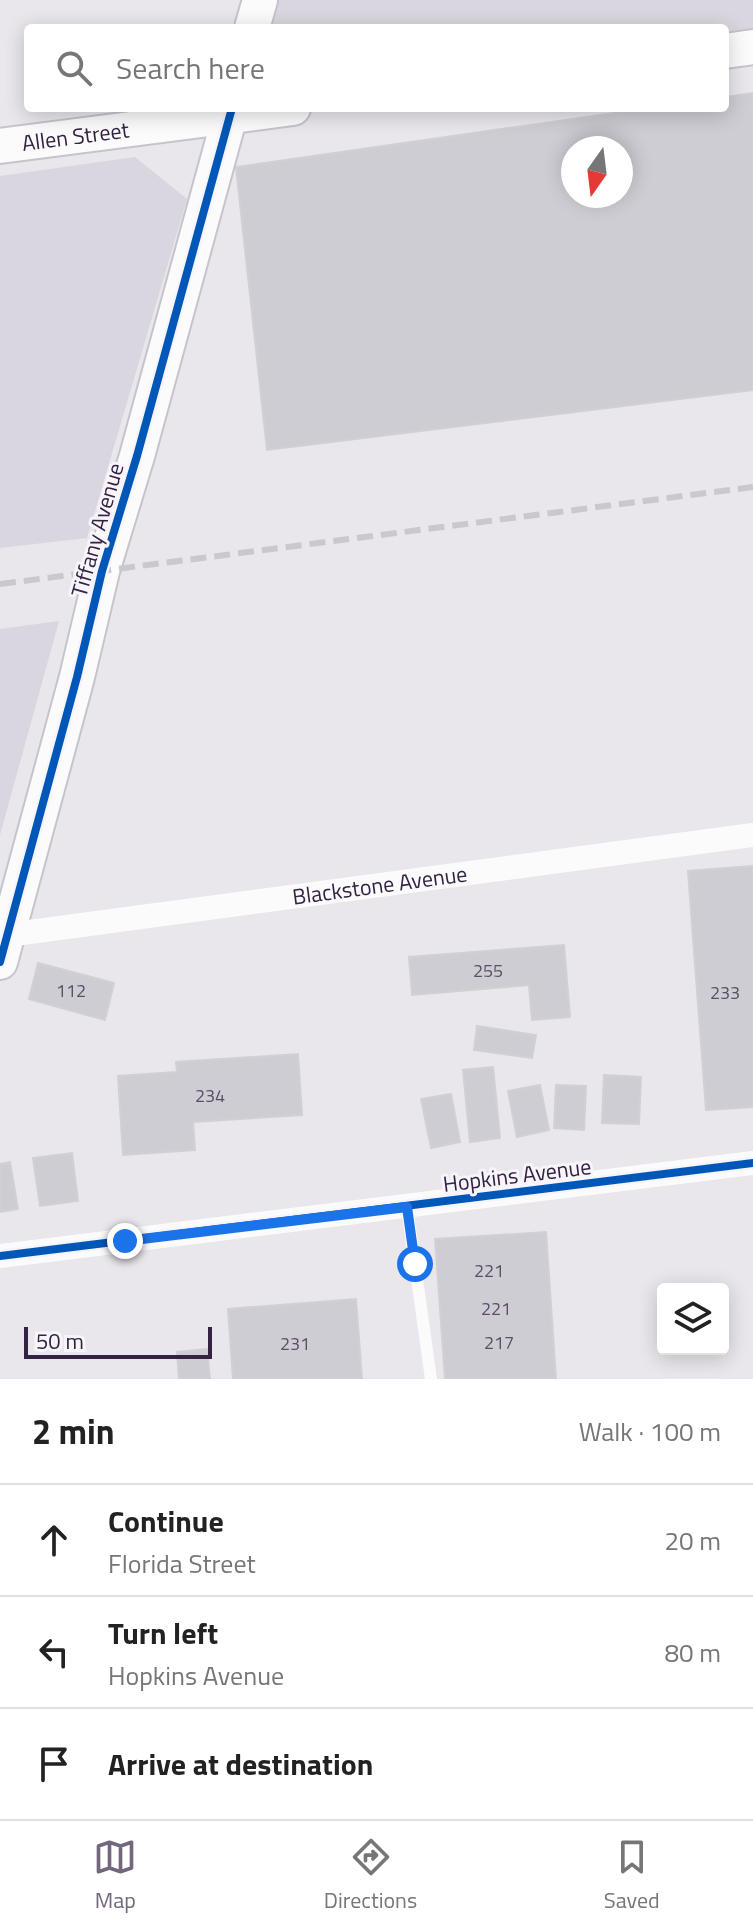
<!DOCTYPE html>
<html lang="en">
<head>
<meta charset="utf-8">
<style>
  body { margin:0; font-family:"Titillium Web",sans-serif; background:#f6f6f6; color:#222 }
  .controls { position:absolute; right:24px; bottom:24px; display:grid; overflow:hidden; border-radius:8px; box-shadow:0 4px 20px #0003 }
  .controls button { width:72px; height:72px; display:grid; place-items:center; padding:0; border:0; border-bottom:2px solid #e0e0e0; background:#fff; color:#222; font:40px sans-serif }
  .compass { position:absolute; left:561px; top:136px; width:72px; height:72px; border-radius:50%; background:#fff; box-shadow:0 4px 20px #0003; rotate:194deg }
  .scale { position:absolute; left:24px; bottom:20px; width:188px; box-sizing:border-box; padding-left:8px; border:4px solid #332242; border-top:0; font-size:22px; line-height:28px; white-space:nowrap; color:#332242; -webkit-text-stroke:6px #f7f5fa; paint-order:stroke }
  .stop { position:absolute; width:24px; height:24px; margin:-18px; border:6px solid #1a73e8; border-radius:50%; background:#fff }
  .stop.end { background:#1a73e8; border-color:#fff; box-shadow:0 2px 8px #0008 }
  .list { margin:0; padding:0; list-style:none }
  h2 { display:flex; justify-content:space-between; align-items:center; height:104px; margin:0; padding:0 32px; font-size:34px }
  h2 small { font-size:26px; font-weight:400; color:#767676 }
  .list li { display:grid; grid-template-columns:52px 1fr auto; gap:24px; align-items:center; box-sizing:border-box; height:112px; padding:0 32px; border-top:2px solid #e0e0e0 }
  .list b { display:block; font-size:30px; white-space:nowrap }
  .list p { margin:0; font-size:26px; white-space:nowrap; color:#767676 }
  .list em { font-size:26px; font-style:normal; color:#767676 }
  .icon { flex:none; width:44px; height:44px; fill:none; stroke:currentColor; stroke-width:2; stroke-linecap:round; stroke-linejoin:round }
  .map { position:relative; flex:none; width:753px; height:1379px; overflow:hidden }
  .search { position:absolute; background:#fff; box-shadow:0 4px 20px #0003; left:24px; right:24px; top:24px; height:88px; display:flex; align-items:center; gap:20px; box-sizing:border-box; padding:0 28px; border-radius:8px; color:#767676; font-size:30px }
  .sheet { height:440px; background:#fff }
  nav { display:flex; justify-content:space-around; align-items:center; box-sizing:border-box; height:112px; border-top:2px solid #e0e0e0; background:#fff; font-size:22px; color:#767676 }
  nav a { display:grid; justify-items:center; gap:4px }
  nav .on { color:#73677e }
  .map>svg:first-child { display:block }
  .built { fill:#dad6df }
  .building { fill:#cfcdd4; stroke:#d2cfd5; stroke-width:2; fill-rule:evenodd }
  .lines { fill:none; stroke-linecap:round; stroke-linejoin:round }
  .secondary-casing { stroke:#c7c3cc; stroke-width:38 }
  .lane { stroke:#fcfbfc; stroke-width:12 }
  .street { stroke:#fcfbfc; stroke-width:24 }
  .secondary { stroke:#fcfbfc; stroke-width:34 }
  .rail { stroke:#cac7cd; stroke-width:6; stroke-dasharray:16 8; stroke-linecap:butt }
  .cycleway-casing { stroke:#f7f5fa; stroke-width:13 }
  .cycleway { stroke:#0057b8; stroke-width:8 }
  .route { stroke:#1a73e8; stroke-width:10 }
  .labels { text-anchor:middle; stroke-width:6; stroke-linejoin:round; paint-order:stroke }
  .number-label { font-size:18px; fill:#5c4e68 }
  .street-label { font-size:22px; fill:#332242; stroke:#f7f5fa }
</style>
</head>
<body>
<div class="map">
<svg width="753" height="1379" viewBox="0 0 753 1379">
  <rect width="100%" height="100%" fill="#e9e6ec"/>
  <path class="built" d="M273,0H753V38L725,41V28H265Z
    M135,157L187,199L87,538L0,548V176Z
    M59,621L0,835V629Z"/>
  <path class="building" d="M753,93V390L267,450L236,167L649,108H725V97ZM573,148H621V196H573Z
    M753,866V1107L706,1110L688,871Z
    M564,945L570,1017L532,1020L529,985L412,995L409,957Z
    M38,963L114,983L105,1020L29,999Z
    M477,1026L536,1035L532,1058L474,1050Z
    M298,1054L302,1115L193,1122L195,1150L123,1155L118,1076L177,1072L176,1062Z
    M493,1067L500,1138L470,1142L463,1070Z
    M604,1075L641,1077L639,1124L602,1123Z
    M540,1085L549,1130L517,1137L508,1091Z
    M556,1085L586,1086L584,1130L554,1128Z
    M451,1094L460,1142L431,1148L421,1099Z
    M72,1153L78,1201L40,1206L33,1158Z
    M10,1162L18,1209L0,1212V1164Z
    M546,1232L556,1379H445L435,1239Z
    M356,1299L362,1379H233L228,1309Z
    M207,1349L210,1379H179L177,1352Z"/>
  <g class="lines">
    <g class="secondary-casing">
      <g id="secondary">
        <path d="M252,28L260,0"/>
        <path d="M725,51L753,47"/>
        <path id="s2" d="M0,146L293,108"/>
        <path d="M0,962L77,677L102,571L137,456L232,108"/>
      </g>
    </g>
    <path class="lane" d="M407,1207L431,1379"/>
    <g class="street">
      <path id="s1" d="M7,935L753,835"/>
      <path d="M0,1256L753,1163"/>
    </g>
    <use href="#secondary" class="secondary"/>
    <path class="rail" d="M0,584L753,487"/>
    <g class="cycleway-casing">
      <path id="cycleway" d="M0,962L77,677L102,571L137,456L232,108
        M0,1256L753,1163"/>
    </g>
    <use href="#cycleway" class="cycleway"/>
  </g>
  <g class="lines">
    <path class="route" d="M125,1241L407,1207L415,1264"/>
  </g>
  <g class="labels">
    <g class="number-label">
      <text x="488" y="977">255</text>
      <text x="71" y="997">112</text>
      <text x="725" y="999">233</text>
      <text x="210" y="1102">234</text>
      <text x="489" y="1277">221</text>
      <text x="496" y="1315">221</text>
      <text x="499" y="1349">217</text>
      <text x="295" y="1350">231</text>
    </g>
    <g class="street-label">
      <text dy="8" stroke="none"><textPath href="#s2" startOffset="76">Allen Street</textPath></text>
      <text transform="translate(97 530) rotate(-74)" y="8">Tiffany Avenue</text>
      <text dy="8" stroke="none"><textPath href="#s1" startOffset="376">Blackstone Avenue</textPath></text>
      <text transform="translate(517 1175) rotate(-7)" y="8">Hopkins Avenue</text>
    </g>
  </g>
</svg>
<div class="controls">
<button><svg class="icon" aria-label="layers" viewBox="0 0 24 24"><path d="M12 4l9 5-9 5-9-5zM3 14l9 5 9-5"/></svg></button>
</div>
<svg class="compass" viewBox="-18 -18 36 36"><path d="M0-13l5 13h-10z" fill="#e53935"/><path d="M0 13l5-13h-10z" fill="#767676"/></svg>
<div class="scale">50 m</div>
<div class="stop" style="left:415px;top:1264px"></div>
<div class="stop end" style="left:125px;top:1241px"></div>
<div class="search"><svg class="icon" aria-label="search" viewBox="0 0 24 24"><circle cx="10" cy="10" r="6"/><path d="M15 15l6 6"/></svg>Search here</div>
</div>
<section class="sheet">
<h2>2 min<small>Walk · 100 m</small></h2>
<ul class="list">
<li><svg class="icon" aria-label="ahead" viewBox="0 0 24 24"><path d="M12 20V5M6 11l6-6 6 6"/></svg><div><b>Continue</b><p>Florida Street</p></div><em>20 m</em></li>
<li><svg class="icon" aria-label="left" viewBox="0 0 24 24"><path d="M17 20v-9H6M10 6l-5 5 5 5"/></svg><div><b>Turn left</b><p>Hopkins Avenue</p></div><em>80 m</em></li>
<li><svg class="icon" aria-label="arrive" viewBox="0 0 24 24"><path d="M6 21V4h12l-3 4 3 4H6"/></svg><div><b>Arrive at destination</b></div></li>
</ul>
</section>
<nav>
<a class="on"><svg class="icon" aria-label="map" viewBox="0 0 24 24"><path d="M3 6l6-2 6 2 6-2v14l-6 2-6-2-6 2zM9 4v14M15 6v14"/></svg>Map</a>
<a><svg class="icon" aria-label="directions" viewBox="0 0 24 24"><path d="M12 3l9 9-9 9-9-9zM9 14v-3h6M13 9l2 2-2 2"/></svg>Directions</a>
<a><svg class="icon" aria-label="saved" viewBox="0 0 24 24"><path d="M7 4h10v16l-5-4-5 4z"/></svg>Saved</a>
</nav>
</body>
</html>
